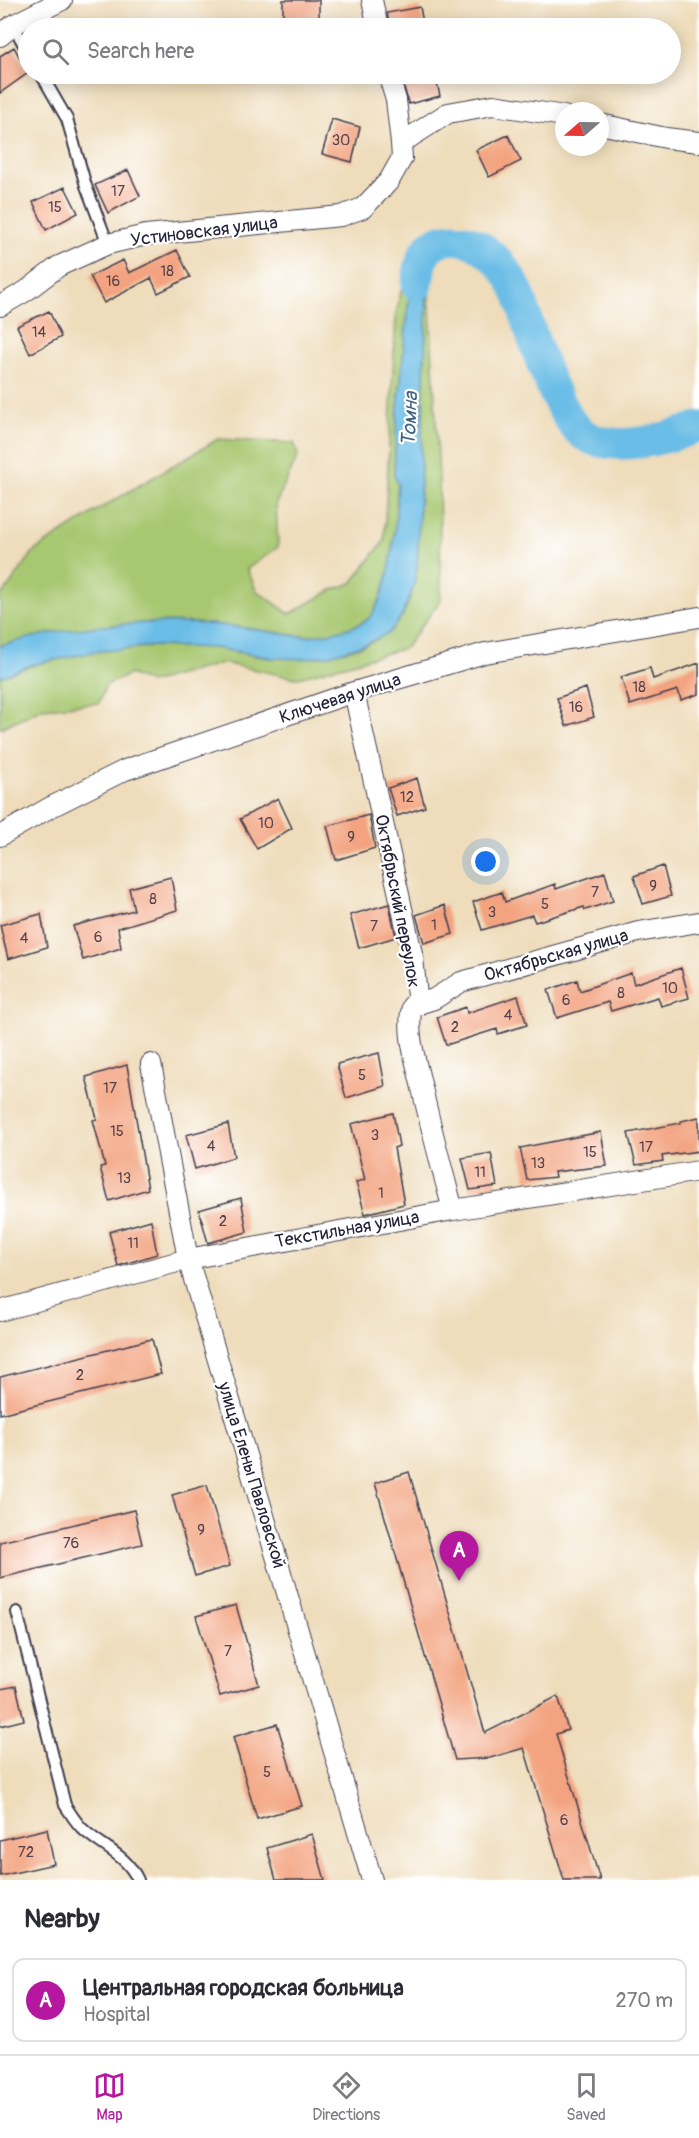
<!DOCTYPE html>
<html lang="en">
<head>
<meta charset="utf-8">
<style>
  body { margin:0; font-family:Pangolin,sans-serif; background:#f2f2f3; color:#2b2b33 }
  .compass { position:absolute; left:555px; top:102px; width:54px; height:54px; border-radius:50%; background:#fff; box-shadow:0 3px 15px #0003; rotate:250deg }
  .you { position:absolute; left:486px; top:862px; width:21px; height:21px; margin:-15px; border:4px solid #fff; border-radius:50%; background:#1a73e8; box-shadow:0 0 0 9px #1a73e833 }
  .badge { display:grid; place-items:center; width:39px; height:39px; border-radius:50%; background:#b5179e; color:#fff; font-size:20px; font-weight:700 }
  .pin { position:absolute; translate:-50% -50px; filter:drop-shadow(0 2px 3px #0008) }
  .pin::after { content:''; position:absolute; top:32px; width:21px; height:18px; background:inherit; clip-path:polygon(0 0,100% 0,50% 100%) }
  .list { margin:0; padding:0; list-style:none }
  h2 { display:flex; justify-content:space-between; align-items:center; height:78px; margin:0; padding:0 24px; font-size:26px }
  h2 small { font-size:20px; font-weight:400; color:#7c7c81 }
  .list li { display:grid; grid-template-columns:39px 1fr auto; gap:18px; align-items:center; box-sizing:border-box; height:84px; margin:0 12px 12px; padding:0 12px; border:2px solid #e1e1e2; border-radius:12px }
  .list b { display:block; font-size:22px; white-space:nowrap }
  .list p { margin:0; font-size:20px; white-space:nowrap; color:#7c7c81 }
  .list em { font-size:20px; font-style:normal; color:#7c7c81 }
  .icon { flex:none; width:33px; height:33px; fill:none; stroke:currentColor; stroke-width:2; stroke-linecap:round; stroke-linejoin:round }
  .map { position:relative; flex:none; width:699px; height:1880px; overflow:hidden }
  .search { position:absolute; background:#fff; box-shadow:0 3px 15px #0003; left:18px; right:18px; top:18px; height:66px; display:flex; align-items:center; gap:15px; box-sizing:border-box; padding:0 21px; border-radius:33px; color:#7c7c81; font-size:22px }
  .sheet { height:174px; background:#fff }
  nav { display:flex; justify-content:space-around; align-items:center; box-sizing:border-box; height:84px; border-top:2px solid #e1e1e2; background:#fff; font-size:16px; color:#7c7c81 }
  nav a { display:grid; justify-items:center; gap:3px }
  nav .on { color:#b5179e }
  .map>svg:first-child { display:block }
  .green { fill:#a7c76f; stroke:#647455; stroke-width:1.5 }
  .water { fill:#6bbde6; stroke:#467090; stroke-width:1.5 }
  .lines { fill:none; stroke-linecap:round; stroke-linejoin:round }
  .river { stroke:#6bbde6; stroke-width:32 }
  .building { fill:#f3a37f }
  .lane-casing { stroke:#413e4e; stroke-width:14 }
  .street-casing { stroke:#413e4e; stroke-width:22 }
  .lane { stroke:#fff; stroke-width:10 }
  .street { stroke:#fff; stroke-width:20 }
  .labels { text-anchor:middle; stroke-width:4.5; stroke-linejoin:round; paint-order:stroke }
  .number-label { font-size:15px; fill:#56424c }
  .street-label { font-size:18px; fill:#22223b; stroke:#fff }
  .water-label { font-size:20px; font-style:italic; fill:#3f607f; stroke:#fff }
</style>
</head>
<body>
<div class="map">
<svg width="699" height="1880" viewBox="0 0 699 1880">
  <rect width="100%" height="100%" fill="#fff"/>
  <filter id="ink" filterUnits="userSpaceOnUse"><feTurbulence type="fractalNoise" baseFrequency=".0167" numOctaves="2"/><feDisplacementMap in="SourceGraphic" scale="12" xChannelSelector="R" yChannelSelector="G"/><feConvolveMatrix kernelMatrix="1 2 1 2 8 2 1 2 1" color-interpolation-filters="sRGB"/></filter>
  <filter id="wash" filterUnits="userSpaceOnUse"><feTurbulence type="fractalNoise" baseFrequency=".008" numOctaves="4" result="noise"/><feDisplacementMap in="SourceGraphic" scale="24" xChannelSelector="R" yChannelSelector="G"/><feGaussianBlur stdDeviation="1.35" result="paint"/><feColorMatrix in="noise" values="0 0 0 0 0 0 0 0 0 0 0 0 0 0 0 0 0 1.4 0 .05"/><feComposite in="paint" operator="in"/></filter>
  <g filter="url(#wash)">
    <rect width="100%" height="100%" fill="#eedcba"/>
    <path class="green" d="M406,269H412L397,418L394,474L398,484C395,523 394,584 371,616C362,628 321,635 307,636C298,637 288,634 279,633C260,630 240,627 221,625C156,618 62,626 0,646V594L4,593L34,551L96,511L218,439L294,443L298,456L276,503L278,547L247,569L256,590L290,614L330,591L352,583L384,541L396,314Z
      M428,269L439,477L441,600L405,648L352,663L295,678L223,663L150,683L130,674L106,685L99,703L43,708L0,728V677C49,657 102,648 155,646C175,646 195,646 215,648C234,650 253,657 273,658C311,660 380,653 402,616C410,602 414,585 417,569Z"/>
    <path class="water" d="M412,269H428L417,569L413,588L402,616L389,633L366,644L330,655L303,659L273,658L215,648L155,646L93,652L31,665L0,677V646C62,626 156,618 221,625C240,627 260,630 279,633C288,634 298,637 306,636C321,635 362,628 371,616C394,584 395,522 398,484L394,474L397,418Z"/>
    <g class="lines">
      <path class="river" d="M419,277L420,269L417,285C419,271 421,248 437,242C473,228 504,262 518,292C523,303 525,315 529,326C538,354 560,419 584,435C615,454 668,438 699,427"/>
    </g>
    <g id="blocks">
      <path class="building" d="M283,0H319V21L283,23Z
        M420,7L424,28H390L387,13Z
        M14,47L28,73L0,93V56Z
        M400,74H435L440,96L409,104Z
        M332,119L360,127L352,162L322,154Z
        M508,135L521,161L489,177L476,150Z
        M128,170L140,196L108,213L95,185Z
        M65,187L78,213L46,230L33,202Z
        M177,250L190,277L158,293L151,278L104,303L90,276L123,260L129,273Z
        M49,311L61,337L30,354L17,326Z
        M699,663V694L681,700L678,690L630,705L621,677L650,668L653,679Z
        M586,688L594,717L566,726L557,698Z
        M417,778L425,807L397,816L388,788Z
        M278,798L292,828L257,849L240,819Z
        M369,815L375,848L336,860L327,826Z
        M663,866L671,896L643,904L634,876Z
        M605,872L613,901L585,910L584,907L535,922L532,915L482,930L473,902L502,892L505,902L555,884L556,889Z
        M171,877L177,910L118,928L121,948L83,960L73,926L134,910L129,888Z
        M389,904L396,937L359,948L350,915Z
        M445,905L453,934L424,943L416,915Z
        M41,914L47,947L8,959L0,925Z
        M681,968L689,998L661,1006L658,997L611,1011L608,1002L557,1018L548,990L577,980L580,991L631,973L634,984Z
        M518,996L527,1025L498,1034L497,1029L446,1045L437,1017L466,1007L467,1013Z
        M379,1053L385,1086L346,1098L337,1064Z
        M127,1065L148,1189L109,1201L100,1167L105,1166L93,1120L97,1119L86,1077Z
        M393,1113L399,1146L394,1148L404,1204L365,1214L356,1182L365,1180L351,1124Z
        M699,1117V1151L662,1156L663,1161L636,1165L628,1133L681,1123V1121Z
        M228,1124L234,1157L195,1169L186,1135Z
        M601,1132L607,1166L554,1172L555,1177L527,1180L520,1148Z
        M491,1153L497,1186L470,1190L462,1158Z
        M241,1198L247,1232L208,1243L199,1210Z
        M151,1220L157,1254L118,1266L109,1232Z
        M152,1339L161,1374L0,1414V1377Z
        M409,1472L485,1733L558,1696L568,1730L556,1734L600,1880H564L524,1748L490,1758L455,1760L375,1483Z
        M207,1485L230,1566L195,1576L172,1495Z
        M134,1510L142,1544L0,1578V1542Z
        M236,1605L259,1685L220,1696L196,1616Z
        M16,1686L24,1720L0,1726V1689Z
        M277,1724L302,1806L257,1819L233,1737Z
        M47,1829L54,1864L0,1876V1840Z
        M312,1834L325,1880H276L267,1848Z"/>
    </g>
  </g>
  <g filter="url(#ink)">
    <use href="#blocks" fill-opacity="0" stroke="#413e4e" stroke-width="1.5"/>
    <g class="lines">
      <g class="lane-casing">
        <path id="lane" d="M13,25L28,52
          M41,74L67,119L86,186L108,244
          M17,1612L65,1805C71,1814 77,1825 86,1832C106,1849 126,1855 138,1880"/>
      </g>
      <g class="street-casing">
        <path id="street" d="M372,0L378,28
          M0,36L13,25L62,0
          M388,74L396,100L401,143
          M600,124L666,138L699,142
          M0,306L26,291L59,266L108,244L146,235L341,216L363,208L389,181L402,158L401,143L448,113L493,105L564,116
          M354,692L413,958L418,1005
          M0,836L49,808L125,770L354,692L485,653L699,617
          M151,1064L188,1259L372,1880
          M453,1210C442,1169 431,1129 422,1088C416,1061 406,1034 412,1006L434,999L461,982L638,932L699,922
          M0,1311L188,1259L453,1210L699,1171"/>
      </g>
      <use href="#lane" class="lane"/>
      <use href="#street" class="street"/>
    </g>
  </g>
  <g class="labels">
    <g class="number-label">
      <text x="341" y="145">30</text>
      <text x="118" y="196">17</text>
      <text x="55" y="212">15</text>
      <text x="167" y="276">18</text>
      <text x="113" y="286">16</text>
      <text x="39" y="337">14</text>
      <text x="639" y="692">18</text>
      <text x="576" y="712">16</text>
      <text x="407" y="802">12</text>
      <text x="266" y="828">10</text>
      <text x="351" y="842">9</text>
      <text x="653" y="891">9</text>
      <text x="595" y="897">7</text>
      <text x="153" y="904">8</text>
      <text x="545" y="909">5</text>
      <text x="492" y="917">3</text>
      <text x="434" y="930">1</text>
      <text x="374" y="931">7</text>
      <text x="98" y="942">6</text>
      <text x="24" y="943">4</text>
      <text x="670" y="993">10</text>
      <text x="621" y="998">8</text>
      <text x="566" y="1005">6</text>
      <text x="508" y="1020">4</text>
      <text x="455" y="1032">2</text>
      <text x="362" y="1080">5</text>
      <text x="110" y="1093">17</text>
      <text x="117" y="1136">15</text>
      <text x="375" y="1140">3</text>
      <text x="211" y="1151">4</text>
      <text x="646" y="1152">17</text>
      <text x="590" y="1157">15</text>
      <text x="538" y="1168">13</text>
      <text x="480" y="1177">11</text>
      <text x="124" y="1183">13</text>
      <text x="381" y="1198">1</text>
      <text x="223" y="1226">2</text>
      <text x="133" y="1248">11</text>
      <text x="80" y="1380">2</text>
      <text x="201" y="1535">9</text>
      <text x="71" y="1548">76</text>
      <text x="228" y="1656">7</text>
      <text x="267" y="1777">5</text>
      <text x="564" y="1825">6</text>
      <text x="26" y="1857">72</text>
    </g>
    <g class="street-label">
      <text transform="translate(204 231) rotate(-7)" y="6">Устиновская улица</text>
      <text transform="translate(340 698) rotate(-18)" y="6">Ключевая улица</text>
      <text transform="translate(398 901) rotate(79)" y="6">Октябрьский переулок</text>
      <text transform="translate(556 955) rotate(-16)" y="6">Октябрьская улица</text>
      <text transform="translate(347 1229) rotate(-10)" y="6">Текстильная улица</text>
      <text transform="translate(252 1475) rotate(73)" y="6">улица Елены Павловской</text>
    </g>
    <g class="water-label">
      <text transform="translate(409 419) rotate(-87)" y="7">Томна</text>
    </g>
  </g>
</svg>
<svg class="compass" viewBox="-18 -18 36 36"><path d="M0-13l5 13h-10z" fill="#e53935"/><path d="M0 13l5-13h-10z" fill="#7c7c81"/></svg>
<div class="you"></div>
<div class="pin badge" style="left:459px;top:1581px">A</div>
<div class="search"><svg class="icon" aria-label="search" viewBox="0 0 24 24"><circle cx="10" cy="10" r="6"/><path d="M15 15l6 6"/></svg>Search here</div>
</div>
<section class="sheet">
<h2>Nearby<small></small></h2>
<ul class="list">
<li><span class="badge">A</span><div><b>Центральная городская больница</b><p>Hospital</p></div><em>270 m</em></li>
</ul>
</section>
<nav>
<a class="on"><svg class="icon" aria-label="map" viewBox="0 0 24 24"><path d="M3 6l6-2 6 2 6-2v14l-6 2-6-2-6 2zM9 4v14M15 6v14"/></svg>Map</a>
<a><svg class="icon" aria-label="directions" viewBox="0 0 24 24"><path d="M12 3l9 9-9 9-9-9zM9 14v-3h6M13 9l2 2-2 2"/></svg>Directions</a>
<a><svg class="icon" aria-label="saved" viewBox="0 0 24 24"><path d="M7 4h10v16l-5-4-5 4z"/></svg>Saved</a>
</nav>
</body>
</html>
